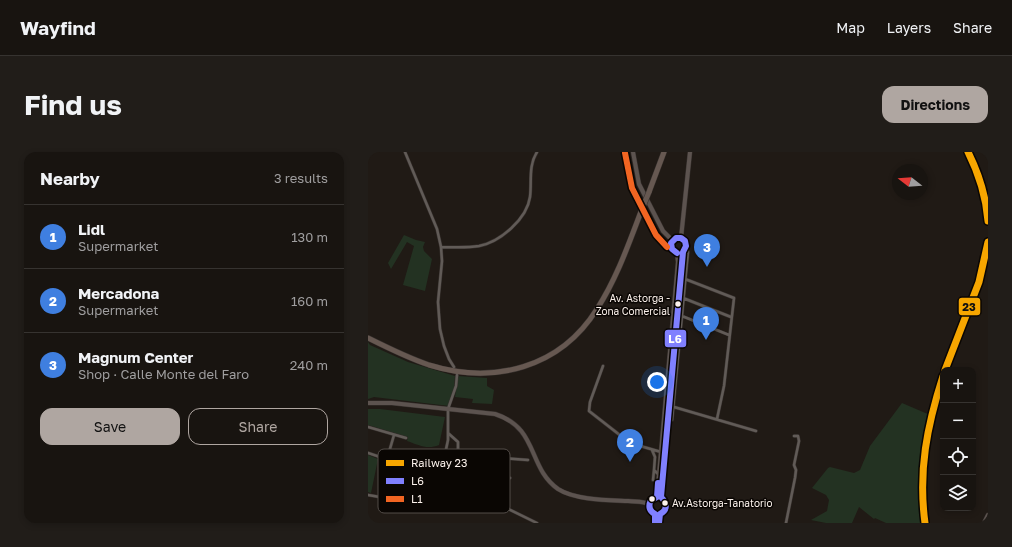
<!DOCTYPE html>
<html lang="en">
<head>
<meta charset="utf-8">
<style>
  body { margin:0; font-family:"Golos Text",sans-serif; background:#211d19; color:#f1f3f6 }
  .controls { position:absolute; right:12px; bottom:12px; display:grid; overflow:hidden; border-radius:8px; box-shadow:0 2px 6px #0003 }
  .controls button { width:36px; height:36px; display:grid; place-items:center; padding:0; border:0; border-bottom:1px solid #363330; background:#181410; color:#f1f3f6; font:20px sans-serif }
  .compass { position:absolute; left:524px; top:12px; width:36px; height:36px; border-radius:50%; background:#181410; box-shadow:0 2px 6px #0003; rotate:287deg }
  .you { position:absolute; left:289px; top:230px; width:14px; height:14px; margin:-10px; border:3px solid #fff; border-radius:50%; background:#1a73e8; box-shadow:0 0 0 6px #1a73e833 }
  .badge { display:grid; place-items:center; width:26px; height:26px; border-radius:50%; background:#afa6a1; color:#fff; font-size:13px; font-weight:700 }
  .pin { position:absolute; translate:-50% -33px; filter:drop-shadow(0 1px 2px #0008) }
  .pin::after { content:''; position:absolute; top:21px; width:14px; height:12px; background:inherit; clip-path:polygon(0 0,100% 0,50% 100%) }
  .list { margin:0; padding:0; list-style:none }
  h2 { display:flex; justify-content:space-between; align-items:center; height:52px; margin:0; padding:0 16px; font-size:17px }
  h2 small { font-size:13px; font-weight:400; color:#9f9e9f }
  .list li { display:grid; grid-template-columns:26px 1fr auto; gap:12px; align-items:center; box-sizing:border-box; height:64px; padding:0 16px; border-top:1px solid #363330 }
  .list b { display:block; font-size:15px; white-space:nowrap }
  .list p { margin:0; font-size:13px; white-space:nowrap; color:#9f9e9f }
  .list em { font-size:13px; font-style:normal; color:#9f9e9f }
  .actions { display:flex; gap:8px; padding:12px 16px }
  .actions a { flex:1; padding:9px 0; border:1px solid #afa6a1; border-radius:12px; text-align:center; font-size:14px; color:#afa6a1 }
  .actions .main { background:#afa6a1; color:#111 }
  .icon { flex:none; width:22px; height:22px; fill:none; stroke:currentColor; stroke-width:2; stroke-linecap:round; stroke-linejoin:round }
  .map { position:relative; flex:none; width:620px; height:371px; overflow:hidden; border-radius:12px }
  header { display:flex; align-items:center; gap:24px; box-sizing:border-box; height:56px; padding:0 20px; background:#181410; border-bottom:1px solid #363330 }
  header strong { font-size:19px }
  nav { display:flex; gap:22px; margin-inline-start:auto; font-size:14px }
  .intro { display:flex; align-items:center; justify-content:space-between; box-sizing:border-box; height:96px; padding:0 24px }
  h1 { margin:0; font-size:28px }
  .button { padding:10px 18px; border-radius:12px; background:#afa6a1; color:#111; font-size:14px; font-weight:700 }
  main { display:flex; gap:24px; padding:0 24px }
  aside { flex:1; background:#181410; border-radius:12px; box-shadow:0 2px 6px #0003 }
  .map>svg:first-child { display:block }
  .grass { fill:#233222 }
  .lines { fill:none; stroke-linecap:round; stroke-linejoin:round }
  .street-casing { stroke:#393330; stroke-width:3.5 }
  .secondary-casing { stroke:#393330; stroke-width:5 }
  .highway-casing { stroke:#393330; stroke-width:6 }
  .street { stroke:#615b57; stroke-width:2.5 }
  .secondary { stroke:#5c534f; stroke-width:4 }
  .highway { stroke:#665851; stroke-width:5 }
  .highway-bridge-casing { stroke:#393330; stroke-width:6; stroke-linecap:butt }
  .highway-bridge { stroke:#665851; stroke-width:5 }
  .bus-1-casing { stroke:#0a0603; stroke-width:9 }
  .bus-2-casing { stroke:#0a0603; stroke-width:9 }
  .bus-1 { stroke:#8080ff; stroke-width:6 }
  .bus-2 { stroke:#f26522; stroke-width:6 }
  .rail-1-casing { stroke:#0a0603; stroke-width:10 }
  .rail-1 { stroke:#f7a600; stroke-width:7 }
  .bus-dot { fill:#fcf2ec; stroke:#0a0603; stroke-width:1.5 }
  .labels { text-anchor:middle; stroke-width:3; stroke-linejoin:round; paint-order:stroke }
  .bus-label { font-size:10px; fill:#fcf2ec; stroke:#0a0603; text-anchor:end }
  .key { fill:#0a0603; stroke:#534d49; stroke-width:1 }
  .key-label { font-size:11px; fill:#fcf2ec }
  .line-badge { stroke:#0a0603; stroke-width:1.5 }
  .badge-label { font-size:11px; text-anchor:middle; font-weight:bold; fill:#fff }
  .pale-badge-label { font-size:11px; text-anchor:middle; font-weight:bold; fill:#111 }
</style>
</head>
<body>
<header>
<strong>Wayfind</strong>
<nav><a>Map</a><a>Layers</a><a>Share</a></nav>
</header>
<div class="intro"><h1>Find us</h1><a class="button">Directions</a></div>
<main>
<aside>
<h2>Nearby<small>3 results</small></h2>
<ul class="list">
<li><span class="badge" style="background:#3f7fe0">1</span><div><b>Lidl</b><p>Supermarket</p></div><em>130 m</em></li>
<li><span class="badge" style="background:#3f7fe0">2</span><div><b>Mercadona</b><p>Supermarket</p></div><em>160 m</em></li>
<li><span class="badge" style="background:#3f7fe0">3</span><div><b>Magnum Center</b><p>Shop · Calle Monte del Faro</p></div><em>240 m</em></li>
</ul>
<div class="actions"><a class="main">Save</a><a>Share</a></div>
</aside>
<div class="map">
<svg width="620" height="371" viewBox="0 0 620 371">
  <rect width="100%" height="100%" fill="#201a15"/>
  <path class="grass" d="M36,83L48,88L57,90L55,95L56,99L64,107L57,139L35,133L46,94L39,90L23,117L20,111Z
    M0,190L2,193L40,210L87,224L86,237L81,254L6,245L0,247Z
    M90,224L119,226V234L126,238L124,252L104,251L105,247L87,245Z
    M534,251L562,263C554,299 553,334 556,371H518L507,366L506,367L491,355L484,371H458L443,368L459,359L461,348L458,343L444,336L460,316L462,315L486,321L492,318L502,294Z
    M0,257H12L77,265L71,293C59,298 51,293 39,289L40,285L0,273Z
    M0,303L10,307L3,341L0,340Z"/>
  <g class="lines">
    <g class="street-casing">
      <path id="street" d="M37,0L69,77L73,95L74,109L70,150L72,177L76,194L81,207L86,215
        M73,95C86,95 98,96 111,94C132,90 159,67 162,45C164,30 160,14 169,0
        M317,127L366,146L356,234L349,267
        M315,146L363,165
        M314,164L361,183
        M235,214L222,250L221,259L262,291L293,300
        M306,255L388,279
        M304,268L319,110L320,100L318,94
        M0,275L38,286
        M80,281L90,290V301C100,306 107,305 118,305C132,306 146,307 160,308
        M284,298L287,305L286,318L291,323
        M0,301L65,323L98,340L128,351L169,371
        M74,317H90L103,315
        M104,319L142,326
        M65,323L69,319H74
        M285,328L286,318
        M33,332L39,313
        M98,340C104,327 104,320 103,306
        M0,343L35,349
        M57,345L39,338L35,349L51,355L54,347L64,339L72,326L80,288V257L88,234L89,223
        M13,346L19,307L26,283
        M418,371L427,326L428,318L426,313L431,289L430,284H426"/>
    </g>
    <g class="secondary-casing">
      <path id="secondary" d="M265,0L271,32L295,79L305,89
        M303 93a8 8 0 1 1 16 0a8 8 0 1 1-16 0Z
        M313,86L322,0
        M0,251H24L127,262C171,276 159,315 190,337C207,348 240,348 260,349C267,350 274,349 281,352
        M289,345L310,110L309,101
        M293,345L315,100
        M281 354a9 9 0 1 1 18 0a9 9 0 1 1-18 0Z
        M287,371V362
        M291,371L292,362
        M616,371L620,363"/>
    </g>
    <g class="highway-casing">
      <path id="highway" d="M281,40L296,0
        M0,186C20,196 40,206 61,213C126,233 192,216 229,157C249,126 261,91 274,57"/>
    </g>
    <use href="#street" class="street"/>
    <use href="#secondary" class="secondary"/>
    <use href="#highway" class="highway"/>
    <g class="highway-bridge-casing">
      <path id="highway-bridge" d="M274,57L281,40"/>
    </g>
    <use href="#highway-bridge" class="highway-bridge"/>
    <g class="bus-1-casing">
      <path id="bus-1" d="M287,371V362C281,359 280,354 283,348L289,345L290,331
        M291,371L292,362C300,358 299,351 293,345L315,100L318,94L317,89L313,86H308L303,91L304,97L309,101"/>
    </g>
    <g class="bus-2-casing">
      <path id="bus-2" d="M257,1L264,36L288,83L299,95"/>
    </g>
    <use href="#bus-1" class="bus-1"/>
    <use href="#bus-2" class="bus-2"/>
    <g class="rail-1-casing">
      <path id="rail-1" d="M600,0C611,22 618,44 620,69
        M577,218L611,130L620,90
        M557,371C550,319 559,274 575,224"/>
    </g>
    <use href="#rail-1" class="rail-1"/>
  </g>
  <g class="bus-dot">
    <circle cx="310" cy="152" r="3.5"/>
    <circle cx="284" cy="347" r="3.5"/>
    <circle cx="297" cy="351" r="3.5"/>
  </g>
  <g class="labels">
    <g class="bus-label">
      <text x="302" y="150">Av. Astorga -<tspan x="302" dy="13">Zona Comercial</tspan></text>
      <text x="304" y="355" text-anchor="start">Av.Astorga-Tanatorio</text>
    </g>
  </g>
  <rect x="10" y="297" width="132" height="64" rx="6" class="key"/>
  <rect x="18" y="308" width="18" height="6" fill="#f7a600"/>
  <rect x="18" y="326" width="18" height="6" fill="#8080ff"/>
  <rect x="18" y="344" width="18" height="6" fill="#f26522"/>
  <g class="key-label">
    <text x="43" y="315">Railway 23</text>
    <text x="43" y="333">L6</text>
    <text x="43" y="351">L1</text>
  </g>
  <g class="line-badge">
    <rect x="590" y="145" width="23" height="19" rx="4" fill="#f7a600"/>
    <rect x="296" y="177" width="23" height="19" rx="4" fill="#8080ff"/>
  </g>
  <g class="badge-label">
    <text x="307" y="191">L6</text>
  </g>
  <g class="pale-badge-label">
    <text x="601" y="159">23</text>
  </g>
</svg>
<div class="controls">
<button>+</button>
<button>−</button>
<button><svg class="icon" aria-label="locate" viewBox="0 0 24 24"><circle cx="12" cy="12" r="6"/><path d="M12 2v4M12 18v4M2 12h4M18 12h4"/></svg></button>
<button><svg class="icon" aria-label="layers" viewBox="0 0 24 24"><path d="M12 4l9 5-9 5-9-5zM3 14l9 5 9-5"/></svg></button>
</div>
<svg class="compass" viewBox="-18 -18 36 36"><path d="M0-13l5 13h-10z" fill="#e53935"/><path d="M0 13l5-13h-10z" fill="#9f9e9f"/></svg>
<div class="you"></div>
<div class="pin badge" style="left:338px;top:188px;background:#3f7fe0">1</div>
<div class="pin badge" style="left:262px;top:310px;background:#3f7fe0">2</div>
<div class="pin badge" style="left:339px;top:115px;background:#3f7fe0">3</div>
</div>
</main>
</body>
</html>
